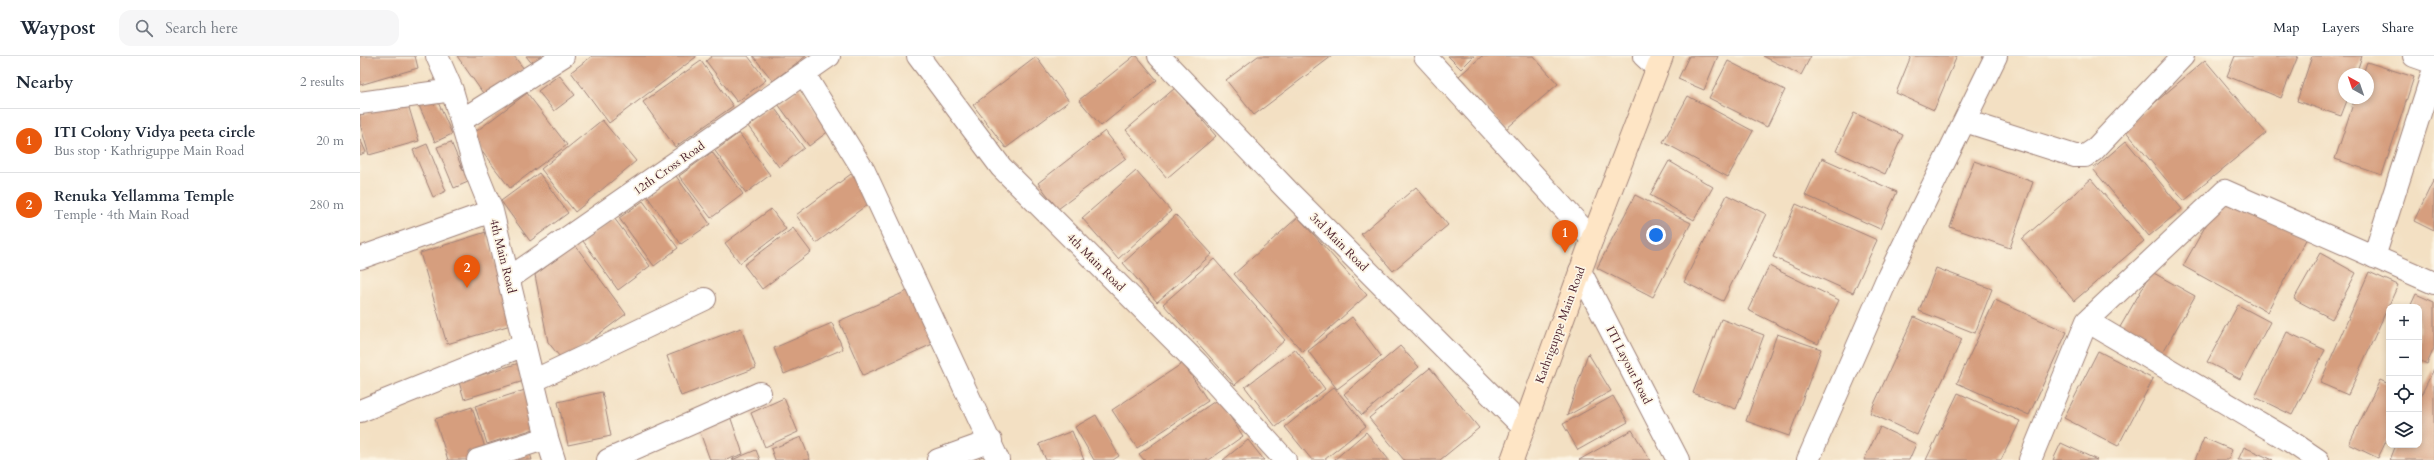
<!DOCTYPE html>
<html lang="en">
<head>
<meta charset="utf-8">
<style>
  body { margin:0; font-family:Cardo,serif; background:#f6f6f7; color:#1f2937 }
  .controls { position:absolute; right:12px; bottom:12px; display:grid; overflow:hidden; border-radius:8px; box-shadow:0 2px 6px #0003 }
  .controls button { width:36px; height:36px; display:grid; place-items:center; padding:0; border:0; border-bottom:1px solid #e0e1e3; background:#fff; color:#1f2937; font:20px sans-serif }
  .compass { position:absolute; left:1978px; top:12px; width:36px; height:36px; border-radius:50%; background:#fff; box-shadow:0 2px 6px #0003; rotate:320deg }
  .you { position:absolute; left:1296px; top:179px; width:14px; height:14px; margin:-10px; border:3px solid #fff; border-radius:50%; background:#1a73e8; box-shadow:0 0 0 6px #1a73e833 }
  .badge { display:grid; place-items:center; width:26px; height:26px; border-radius:50%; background:#ea580c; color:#fff; font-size:13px; font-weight:700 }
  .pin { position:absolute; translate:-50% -33px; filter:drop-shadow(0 1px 2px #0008) }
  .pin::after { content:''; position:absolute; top:21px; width:14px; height:12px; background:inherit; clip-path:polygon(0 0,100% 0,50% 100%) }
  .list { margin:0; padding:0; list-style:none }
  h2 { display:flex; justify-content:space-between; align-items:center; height:52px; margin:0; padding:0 16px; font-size:17px }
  h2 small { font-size:13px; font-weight:400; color:#747a83 }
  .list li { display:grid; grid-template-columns:26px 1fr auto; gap:12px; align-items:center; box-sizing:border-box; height:64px; padding:0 16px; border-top:1px solid #e0e1e3 }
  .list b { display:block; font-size:15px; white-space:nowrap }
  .list p { margin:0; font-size:13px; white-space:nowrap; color:#747a83 }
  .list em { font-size:13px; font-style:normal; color:#747a83 }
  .icon { flex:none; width:22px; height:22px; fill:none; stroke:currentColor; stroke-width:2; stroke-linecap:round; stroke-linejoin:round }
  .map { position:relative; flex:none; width:2074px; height:404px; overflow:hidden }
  header { display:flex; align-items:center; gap:24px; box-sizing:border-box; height:56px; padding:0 20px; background:#fff; border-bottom:1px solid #e0e1e3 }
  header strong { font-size:19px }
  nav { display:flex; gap:22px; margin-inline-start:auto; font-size:14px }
  .search { width:280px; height:36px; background:#f6f6f7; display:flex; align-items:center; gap:10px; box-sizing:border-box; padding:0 14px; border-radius:12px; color:#747a83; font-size:15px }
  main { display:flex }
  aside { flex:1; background:#fff }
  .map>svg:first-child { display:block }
  .building { fill:#d69e7e }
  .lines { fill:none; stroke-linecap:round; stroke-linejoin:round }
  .minor-casing { stroke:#9e8077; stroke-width:24 }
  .secondary-casing { stroke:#9e8077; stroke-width:24 }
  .minor { stroke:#fff; stroke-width:22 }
  .secondary { stroke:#fee5c5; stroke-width:22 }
  .labels { text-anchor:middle; stroke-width:3.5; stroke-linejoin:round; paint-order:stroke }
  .street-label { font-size:12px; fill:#4a1f2b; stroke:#fcf5e5 }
</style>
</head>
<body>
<header>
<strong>Waypost</strong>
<div class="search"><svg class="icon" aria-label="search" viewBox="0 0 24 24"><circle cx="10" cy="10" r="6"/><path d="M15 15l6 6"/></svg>Search here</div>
<nav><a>Map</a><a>Layers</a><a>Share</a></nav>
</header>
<main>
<aside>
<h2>Nearby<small>2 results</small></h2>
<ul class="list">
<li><span class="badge">1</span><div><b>ITI Colony Vidya peeta circle</b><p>Bus stop · Kathriguppe Main Road</p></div><em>20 m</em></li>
<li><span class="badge">2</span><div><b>Renuka Yellamma Temple</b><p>Temple · 4th Main Road</p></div><em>280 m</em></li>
</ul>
</aside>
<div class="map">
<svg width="2074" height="404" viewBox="0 0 2074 404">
  <rect width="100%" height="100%" fill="#fcf5e5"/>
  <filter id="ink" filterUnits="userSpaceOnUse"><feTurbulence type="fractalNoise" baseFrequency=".025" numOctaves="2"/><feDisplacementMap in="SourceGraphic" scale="8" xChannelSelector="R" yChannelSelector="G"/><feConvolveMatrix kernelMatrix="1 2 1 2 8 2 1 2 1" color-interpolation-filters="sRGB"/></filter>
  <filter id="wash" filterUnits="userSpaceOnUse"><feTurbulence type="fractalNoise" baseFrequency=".012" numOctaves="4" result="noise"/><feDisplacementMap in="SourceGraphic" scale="16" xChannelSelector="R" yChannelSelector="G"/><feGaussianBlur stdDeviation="0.9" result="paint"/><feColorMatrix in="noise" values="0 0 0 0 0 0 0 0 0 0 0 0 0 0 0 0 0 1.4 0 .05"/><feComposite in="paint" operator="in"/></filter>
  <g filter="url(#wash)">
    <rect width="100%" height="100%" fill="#f3e0c3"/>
    <g id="blocks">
      <path class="building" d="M0,0H55L58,12L0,29Z
        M97,0H154L164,13L125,40Z
        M166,0H186L174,10Z
        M232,0H336V1L249,67L211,16Z
        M352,0H388L406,24L377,46L346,5Z
        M393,0H446L413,25Z
        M774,0H777L797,24L741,70L719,44Z
        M898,0H972L894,59L866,24Z
        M1088,0H1114L1101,13Z
        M1122,0H1173L1198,28L1146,73L1099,20Z
        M1329,0H1358L1344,34L1318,23Z
        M1403,0H1451L1441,19Z
        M1551,0H1597L1574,54L1536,37Z
        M1875,0H1938L1921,42L1867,20Z
        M1952,0H2002L1996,18H1984V42H1988L1981,60L1937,45Z
        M676,1L709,45L646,92L613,49Z
        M1845,4L1906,77L1824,145L1764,73Z
        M341,5L373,50L315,91L283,46Z
        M1368,5L1425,34L1407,71L1349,42Z
        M2007,6L2054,21L2022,119L1975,103L1995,42H2008V18H2003Z
        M199,19L215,39L194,55L178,35Z
        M439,32L470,74L449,90L418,48Z
        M815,32L856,80L807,122L766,74Z
        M74,37L92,78L75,86L57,45Z
        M167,37L207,89L150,132L110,80Z
        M1328,40L1393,75L1368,121L1303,86Z
        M47,45L59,85L9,99L0,68V59Z
        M413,50L444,92L419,111L387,69Z
        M1494,57L1543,79L1525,118L1476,95Z
        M242,64L276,105L215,156L181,113Z
        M745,75L766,102L698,153L678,127Z
        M379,77L410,119L386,137L355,95Z
        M0,83L6,96L0,99Z
        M1766,85L1822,153L1789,180L1733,113Z
        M91,86L108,126L94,132L77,91Z
        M67,88L86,135L73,141L53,94Z
        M352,96L383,138L351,162L319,120Z
        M1462,102L1537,136L1520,173L1445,139Z
        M1309,105L1353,131L1334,164L1290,139Z
        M1614,105L1673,126L1650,192L1590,171Z
        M776,115L811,155L758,203L722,162Z
        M179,117L208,157L170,185L141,145Z
        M491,118L512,145L456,187L436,159Z
        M316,120L350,168L321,188L287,140Z
        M1731,123L1784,185L1714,245L1662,183Z
        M2074,123V175L2054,165Z
        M1056,131L1088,169L1033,215L1001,178Z
        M1865,135L1948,180L1907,256L1823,210Z
        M1275,139L1331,167L1293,241L1237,212Z
        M1367,139L1406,158L1363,245L1324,226Z
        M283,145L318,192L294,210L259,162Z
        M1436,148L1517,184L1493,237L1413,201Z
        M411,153L426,173L380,207L365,187Z
        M816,159L852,198L797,246L763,207Z
        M938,161L1007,239L943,296L874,218Z
        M254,162L290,210L258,234L223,185Z
        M433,172L451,196L402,233L384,209Z
        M126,176L154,268L87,288L60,197Z
        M215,189L266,258L203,305L188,286L175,219Z
        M1960,197L1996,217L1972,263L1934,243Z
        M854,203L925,284L875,329L803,248Z
        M1409,210L1479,244L1458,288L1388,254Z
        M1576,212L1632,233L1615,277L1559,255Z
        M1792,216L1835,240L1799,303L1756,278Z
        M2009,216L2038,229L1988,339L1960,327Z
        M552,233L577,286L503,319L479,265Z
        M2056,238L2074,246V292L2067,308L2059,304V251H2050Z
        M1635,244L1707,276L1669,359L1597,327Z
        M1878,249L1910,266L1880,323L1847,306Z
        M992,261L1021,300L977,333L948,295Z
        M1554,261L1602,283L1557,379L1510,357Z
        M1361,263L1404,279L1376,353L1333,337Z
        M472,267L483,293L424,318L414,292Z
        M381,272L396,312L321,340L307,300Z
        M1927,276L1965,294L1932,359L1895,341Z
        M1417,278L1461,293L1429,380L1386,365Z
        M1040,290L1059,311L1002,359L984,338Z
        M935,293L965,333L916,371L885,331Z
        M1738,295L1793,323L1758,390L1704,362Z
        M1228,297L1251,335L1207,360Z
        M159,307L164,325L104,343L99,326Z
        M823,307L848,345L777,392L752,354Z
        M1070,312L1119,372L1080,404H1044L1009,362Z
        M2074,313V404H2030L2036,389H2059V343Z
        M2020,324L2029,328V379L2018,402L1989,388Z
        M974,331L1006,370L964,404H952L925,371Z
        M165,334L177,372L127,388L115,350Z
        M242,336L251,380L208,389L198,346Z
        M1598,337L1660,365L1641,404H1566Z
        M1253,340L1268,366L1218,394L1203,368Z
        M424,342L438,376L405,391L391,357Z
        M858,343L883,380L849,404H784L779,398Z
        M112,351L127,398L108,404H88L75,363Z
        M369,357L383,398L366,404H350L337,368Z
        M736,359L759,400L753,404H734L715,371Z
        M1520,371L1556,388L1549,404H1504Z
        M1272,374L1290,404H1219Z
        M712,375L724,404H686L679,388Z
        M1006,376L1029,404H974Z
        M441,381L450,404H415L411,393Z
        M1844,382L1872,394L1868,404H1835Z
        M888,384L904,404H863Z
        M1701,387L1737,404H1693Z
        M1884,391L1913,404H1878Z
        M396,394L400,404H372Z
        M170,397L172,404H148Z"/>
    </g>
  </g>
  <g filter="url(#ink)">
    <use href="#blocks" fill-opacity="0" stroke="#9e8077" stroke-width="1"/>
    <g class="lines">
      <g class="minor-casing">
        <path id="minor" d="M77,0L92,34L115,113L132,155L187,382L194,404
          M558,0L641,111L837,307L925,404
          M799,0L928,135L1162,370
          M1065,0L1232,183
          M1284,0L1297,12
          M2054,0L2074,7
          M444,18L504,115L638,404
          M0,47L92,34
          M102,64L203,0
          M1605,65L1715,100H1725L1734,94L1823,0
          M2014,201L2074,13
          M0,202L132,155
          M1220,215L1318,404
          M148,223L469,0
          M1727,265L1930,385L1958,404
          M173,325L345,243
          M0,355L164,289
          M118,404L187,382
          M248,404L400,337
          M578,404L631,385
          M1448,404L1527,223L1636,0
          M1670,404L1727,265L1865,135L2074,227"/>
      </g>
      <g class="secondary-casing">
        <path id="secondary" d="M1152,404L1232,183L1302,0"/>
      </g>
      <use href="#minor" class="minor"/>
      <use href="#secondary" class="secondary"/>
    </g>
  </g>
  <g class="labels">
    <g class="street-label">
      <text transform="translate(309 112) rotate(-35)" y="4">12th Cross Road</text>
      <text transform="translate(979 186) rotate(45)" y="4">3rd Main Road</text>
      <text transform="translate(143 200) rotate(76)" y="4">4th Main Road</text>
      <text transform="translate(736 206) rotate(45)" y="4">4th Main Road</text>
      <text transform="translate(1200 269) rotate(-70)" y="4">Kathriguppe Main Road</text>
      <text transform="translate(1269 309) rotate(63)" y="4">ITI Layout Road</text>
    </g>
  </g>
</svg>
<div class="controls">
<button>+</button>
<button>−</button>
<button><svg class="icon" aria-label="locate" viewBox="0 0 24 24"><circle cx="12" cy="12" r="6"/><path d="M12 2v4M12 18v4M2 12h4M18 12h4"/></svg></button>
<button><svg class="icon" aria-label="layers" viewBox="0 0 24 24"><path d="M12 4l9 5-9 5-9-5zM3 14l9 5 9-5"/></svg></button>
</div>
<svg class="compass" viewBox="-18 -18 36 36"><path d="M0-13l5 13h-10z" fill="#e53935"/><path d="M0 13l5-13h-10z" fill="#747a83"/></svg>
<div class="you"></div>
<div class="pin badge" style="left:1205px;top:197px">1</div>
<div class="pin badge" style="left:107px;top:232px">2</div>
</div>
</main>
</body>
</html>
